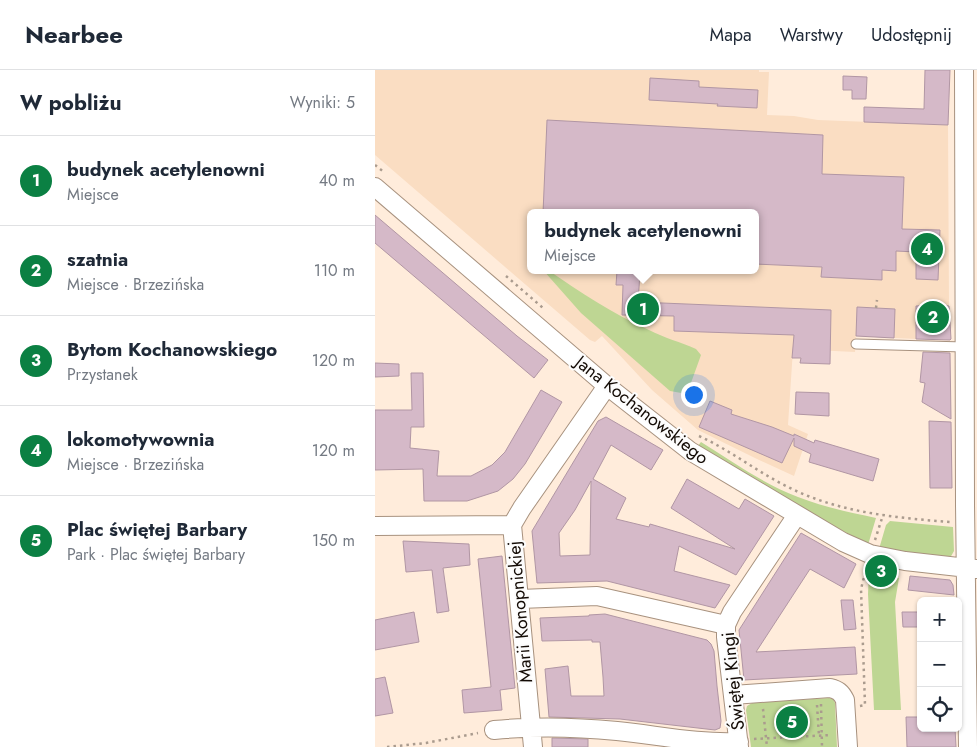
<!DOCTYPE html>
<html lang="pl">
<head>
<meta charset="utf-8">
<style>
  body { margin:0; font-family:Jost,sans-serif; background:#f2f2f3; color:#1f2937 }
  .controls { position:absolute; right:15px; bottom:15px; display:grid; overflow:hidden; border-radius:8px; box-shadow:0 1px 4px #0004 }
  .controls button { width:45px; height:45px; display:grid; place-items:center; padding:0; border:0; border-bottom:1px solid #e0e1e3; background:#fff; color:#1f2937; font:25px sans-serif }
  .you { position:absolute; left:318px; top:324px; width:18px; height:18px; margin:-12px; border:4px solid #fff; border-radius:50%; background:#1a73e8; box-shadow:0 0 0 8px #1a73e833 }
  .badge { display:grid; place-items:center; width:32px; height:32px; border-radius:50%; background:#0b8043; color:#fff; font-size:16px; font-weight:700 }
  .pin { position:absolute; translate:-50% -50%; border:2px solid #fff; box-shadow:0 1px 5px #0006 }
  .popup { position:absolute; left:152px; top:139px; width:232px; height:65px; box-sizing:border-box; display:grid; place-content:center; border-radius:8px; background:#fff; filter:drop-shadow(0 1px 4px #0005); font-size:16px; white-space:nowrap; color:#747a83 }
  .popup b { font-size:19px; color:#1f2937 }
  .popup::after { content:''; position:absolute; left:50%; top:100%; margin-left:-10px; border:10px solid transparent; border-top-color:#fff }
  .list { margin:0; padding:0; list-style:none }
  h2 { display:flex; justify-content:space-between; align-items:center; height:65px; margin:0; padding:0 20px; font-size:21px }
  h2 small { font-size:16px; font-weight:400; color:#747a83 }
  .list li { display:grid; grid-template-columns:32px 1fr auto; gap:15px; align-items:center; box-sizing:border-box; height:90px; padding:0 20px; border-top:1px solid #e0e1e3 }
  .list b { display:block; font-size:19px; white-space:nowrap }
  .list p { margin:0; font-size:16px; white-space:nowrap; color:#747a83 }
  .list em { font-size:16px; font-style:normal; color:#747a83 }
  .icon { flex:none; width:28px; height:28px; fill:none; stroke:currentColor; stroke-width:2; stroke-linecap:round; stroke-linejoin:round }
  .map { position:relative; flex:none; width:602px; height:677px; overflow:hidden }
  header { display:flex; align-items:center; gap:30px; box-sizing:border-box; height:70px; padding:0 25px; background:#fff; border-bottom:1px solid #e0e1e3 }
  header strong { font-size:24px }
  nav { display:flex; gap:28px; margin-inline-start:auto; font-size:18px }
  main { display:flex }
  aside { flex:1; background:#fff }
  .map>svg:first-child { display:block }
  .built { fill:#faddc2; fill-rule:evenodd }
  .green { fill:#bed693 }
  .building { fill:#d5b9c8; stroke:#b196a4; fill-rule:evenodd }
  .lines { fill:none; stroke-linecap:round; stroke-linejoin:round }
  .service-casing { stroke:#a8927f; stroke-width:11 }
  .minor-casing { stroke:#a8927f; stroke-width:20 }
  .path { stroke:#aa9b8e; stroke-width:2.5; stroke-dasharray:2.5 4; stroke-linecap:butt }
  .service { stroke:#fff; stroke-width:9 }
  .minor { stroke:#fff; stroke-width:18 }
  .labels { text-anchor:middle; stroke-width:4; stroke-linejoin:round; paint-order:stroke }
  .street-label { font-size:18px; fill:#130b05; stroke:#fcfcfc }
</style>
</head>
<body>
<header>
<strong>Nearbee</strong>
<nav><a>Mapa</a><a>Warstwy</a><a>Udostępnij</a></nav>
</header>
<main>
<aside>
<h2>W pobliżu<small>Wyniki: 5</small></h2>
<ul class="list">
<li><span class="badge">1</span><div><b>budynek acetylenowni</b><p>Miejsce</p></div><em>40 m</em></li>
<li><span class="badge">2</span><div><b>szatnia</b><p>Miejsce · Brzezińska</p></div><em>110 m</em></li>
<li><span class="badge">3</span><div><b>Bytom Kochanowskiego</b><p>Przystanek</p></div><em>120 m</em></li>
<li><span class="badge">4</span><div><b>lokomotywownia</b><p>Miejsce · Brzezińska</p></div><em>120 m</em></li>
<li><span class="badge">5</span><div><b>Plac świętej Barbary</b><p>Park · Plac świętej Barbary</p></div><em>150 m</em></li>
</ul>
</aside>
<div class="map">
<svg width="602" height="677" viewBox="0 0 602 677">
  <rect width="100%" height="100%" fill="#ffecdb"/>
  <path class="built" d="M0,0H384V2H394L392,45L419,46L443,50L573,55L574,236L576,269H541L481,266L480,282L418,279L413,355L433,364L419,406L382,389L323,360L277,320L227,266L220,272L215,270L0,85ZM156,143H380V200H156Z"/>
  <path class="green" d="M168,200H173C205,222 238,244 274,260C289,268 306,272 321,279L326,285L312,324L295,321L206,243Z
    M326,372C357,391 388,414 423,427C448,437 474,442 501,448L493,475L414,431L322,377Z
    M515,451L578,457L579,481L575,488L516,482L504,479L511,455Z
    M494,500L524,508L520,532L526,640H499L493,524Z
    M454,628L458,629L460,633L462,677H376L371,640L372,636L377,633Z"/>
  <path class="building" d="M550,0H575L573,55L489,52V37L549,39Z
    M468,6L492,7L491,29H477V20H468Z
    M275,8L324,11V17L383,20L382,38L342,36L343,34L274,30Z
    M172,50L448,65L447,104L529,107L527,159L565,160L563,210L541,209V182L521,181V201L507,200V210L446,207L447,197L380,194V143H168Z
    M0,145L142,266L173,290L159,308L0,173Z
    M242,201L265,203L263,232L456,240L455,294L425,293L426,288H417L419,265L299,261V246L247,245L248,215H241Z
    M563,235L574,236L576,269L575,270L541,269V236Z
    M482,237L520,239L519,268L481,266Z
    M548,282L575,283L576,349L547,332L550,313L545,312Z
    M0,293L24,294V306L0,307Z
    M36,303H48L49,357H36L35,378L64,381L62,406H96L117,395L130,382L166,320L187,332L150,394L138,409L123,421L92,431H49L48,399L0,400V340H37Z
    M421,322L454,323V346L420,344Z
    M335,331L357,340L356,344L397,357L419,366V364L439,373L440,370L504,389L498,411L434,392L436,384L419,376V368L407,393L324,357Z
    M231,347L288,380L276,400L236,375L218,409L251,428L241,449L274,457L275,454L360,479L296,438L312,409L364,439L370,429L399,446L361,505L304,476L299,501L355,515L340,538L232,511L162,513L157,461L223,351ZM216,411L215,485L185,486L184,463L200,440Z
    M554,351L576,352L577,418H555Z
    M426,463L481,494L469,518L435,499L381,582L480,577L482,604L369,610L364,560Z
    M28,471L94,474L95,495L68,498L74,541L62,543L57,500L31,502Z
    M127,486L140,618L125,620L127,640L89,643L87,620L116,617L103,489Z
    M535,506L575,510L578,515L579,525L533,520Z
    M466,530H478L481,559L469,560Z
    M39,542L44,572L0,580V550Z
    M527,542H546V557H528Z
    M230,544L332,570L336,574L339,581L342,616L346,651L345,658L340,660L245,649L174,647L170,599L193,596L196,626H229L228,607L225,572H217V570L167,571L165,548L214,546V545Z
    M10,607L18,643L0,646V609Z
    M531,647H546V658H580L581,677H532Z
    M177,668L213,669V677H177Z"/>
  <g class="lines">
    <g class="service-casing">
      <path id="service" d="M481,274L589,277"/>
    </g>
    <g class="minor-casing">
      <path id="minor" d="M589,0L590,434L593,677
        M0,117L232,316L315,381L468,472L495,484L530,491L602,499
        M0,456L137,455
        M145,529L222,526L351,555
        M358,625L455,618C463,620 466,622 470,630L473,677
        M119,660C159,656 202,657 242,661C282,665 323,674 364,672
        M158,677L137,455L147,438L232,316
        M364,677L351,567V555L357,542L422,445"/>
    </g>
    <path class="path" d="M0,95L10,103
      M131,206L168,238
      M501,238L502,230
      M324,366C355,380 381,401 411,416C461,442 520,448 576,452
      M500,470L508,445
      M446,634L447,677
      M442,635L444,666
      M485,636L490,635L486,519L491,499
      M388,639L392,677
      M419,655L420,667
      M379,669L456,665
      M12,677L51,673L103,663"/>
    <use href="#service" class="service"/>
    <use href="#minor" class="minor"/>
  </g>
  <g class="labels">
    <g class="street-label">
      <text transform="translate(267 340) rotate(38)" y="6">Jana Kochanowskiego</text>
      <text transform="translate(145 542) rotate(-95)" y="6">Marii Konopnickiej</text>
      <text transform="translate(358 611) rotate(-96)" y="6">Świętej Kingi</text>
    </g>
  </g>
</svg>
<div class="controls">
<button>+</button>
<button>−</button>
<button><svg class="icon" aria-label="locate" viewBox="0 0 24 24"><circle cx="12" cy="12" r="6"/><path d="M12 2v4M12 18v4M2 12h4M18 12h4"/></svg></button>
</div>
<div class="you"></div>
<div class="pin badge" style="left:268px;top:239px">1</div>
<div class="popup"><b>budynek acetylenowni</b>Miejsce</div>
<div class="pin badge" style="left:558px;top:247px">2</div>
<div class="pin badge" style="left:506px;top:501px">3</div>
<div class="pin badge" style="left:552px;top:179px">4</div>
<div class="pin badge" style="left:417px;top:652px">5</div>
</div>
</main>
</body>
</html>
